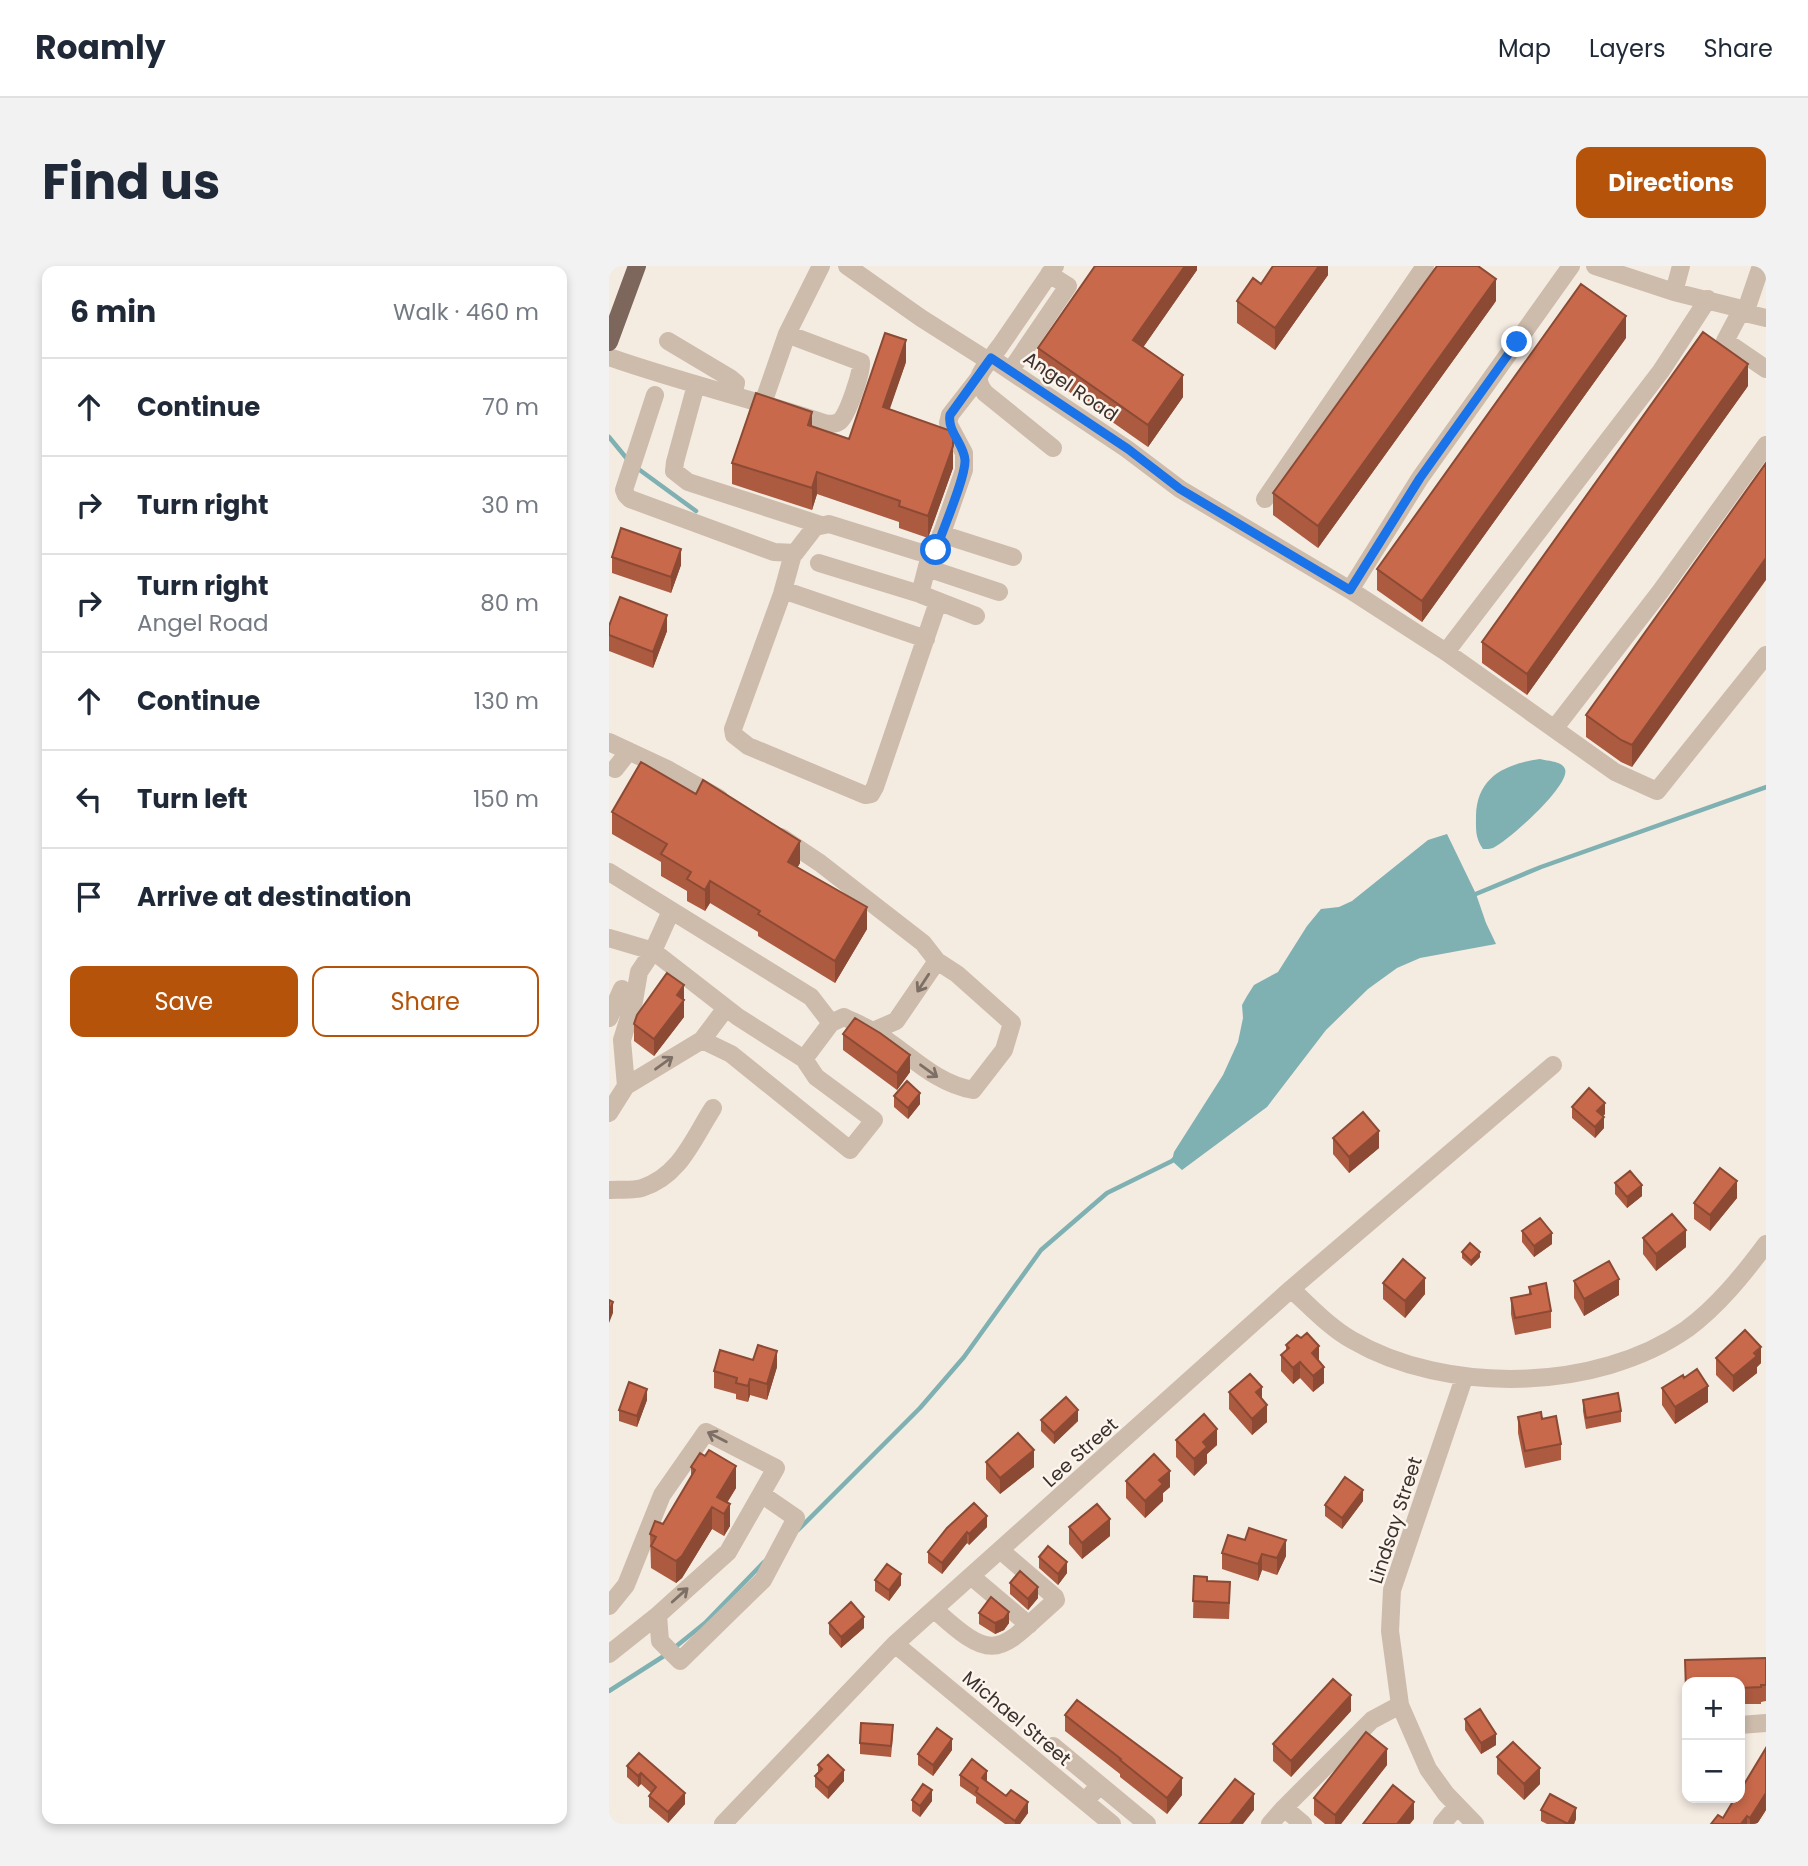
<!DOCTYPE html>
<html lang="en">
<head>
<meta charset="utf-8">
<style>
  body { margin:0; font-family:Poppins,sans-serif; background:#f2f2f3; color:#1f2937 }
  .controls { position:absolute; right:21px; bottom:21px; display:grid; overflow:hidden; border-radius:14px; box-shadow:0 4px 10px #0003 }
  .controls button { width:63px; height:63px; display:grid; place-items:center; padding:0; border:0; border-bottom:2px solid #e0e1e3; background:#fff; color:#1f2937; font:35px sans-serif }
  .stop { position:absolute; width:21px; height:21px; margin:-16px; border:5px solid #1a73e8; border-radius:50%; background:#fff }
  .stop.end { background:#1a73e8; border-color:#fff; box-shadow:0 2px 7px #0008 }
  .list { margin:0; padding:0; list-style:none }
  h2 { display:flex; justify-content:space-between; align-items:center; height:91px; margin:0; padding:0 28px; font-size:30px }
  h2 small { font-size:23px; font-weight:400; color:#747a83 }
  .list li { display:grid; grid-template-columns:46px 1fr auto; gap:21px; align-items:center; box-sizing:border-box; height:98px; padding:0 28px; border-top:2px solid #e0e1e3 }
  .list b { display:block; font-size:26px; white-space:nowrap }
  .list p { margin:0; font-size:23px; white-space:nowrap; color:#747a83 }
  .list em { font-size:23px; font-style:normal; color:#747a83 }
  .actions { display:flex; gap:14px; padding:21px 28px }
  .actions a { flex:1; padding:16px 0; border:2px solid #b45309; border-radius:14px; text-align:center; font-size:24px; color:#b45309 }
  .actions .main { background:#b45309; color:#fff }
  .icon { flex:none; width:38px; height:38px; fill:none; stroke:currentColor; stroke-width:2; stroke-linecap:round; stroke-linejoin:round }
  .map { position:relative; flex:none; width:1157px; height:1558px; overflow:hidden; border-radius:14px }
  header { display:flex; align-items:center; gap:42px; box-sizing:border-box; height:98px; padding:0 35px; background:#fff; border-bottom:2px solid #e0e1e3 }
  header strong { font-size:33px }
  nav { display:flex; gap:38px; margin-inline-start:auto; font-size:24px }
  .intro { display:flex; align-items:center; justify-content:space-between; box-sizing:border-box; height:168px; padding:0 42px }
  h1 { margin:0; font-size:49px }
  .button { padding:18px 32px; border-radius:14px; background:#b45309; color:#fff; font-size:24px; font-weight:700 }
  main { display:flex; gap:42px; padding:0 42px }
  aside { flex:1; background:#fff; border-radius:14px; box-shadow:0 4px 10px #0003 }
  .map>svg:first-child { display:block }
  .water { fill:#7fb0b2 }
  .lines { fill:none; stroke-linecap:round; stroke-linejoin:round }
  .stream { stroke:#7fb0b2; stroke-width:4.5 }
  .minor { stroke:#cdbbac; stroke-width:18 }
  .major { stroke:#7d675c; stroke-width:18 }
  .wall { fill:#ac5a40 }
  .shaded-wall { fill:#8c4a34 }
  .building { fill:#c8694b; stroke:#8c4a34; stroke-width:2 }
  .oneway { stroke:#7d6f65 }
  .route { stroke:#1a73e8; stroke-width:9 }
  .labels { text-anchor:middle; stroke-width:5; stroke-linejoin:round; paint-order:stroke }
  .street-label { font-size:19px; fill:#3b302b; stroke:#fbf5ee }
</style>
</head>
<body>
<header>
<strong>Roamly</strong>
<nav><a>Map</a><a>Layers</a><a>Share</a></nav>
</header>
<div class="intro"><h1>Find us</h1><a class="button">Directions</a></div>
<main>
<aside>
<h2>6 min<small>Walk · 460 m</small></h2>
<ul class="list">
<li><svg class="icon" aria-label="ahead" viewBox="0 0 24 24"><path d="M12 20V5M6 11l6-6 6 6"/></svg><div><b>Continue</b></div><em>70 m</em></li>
<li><svg class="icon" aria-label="right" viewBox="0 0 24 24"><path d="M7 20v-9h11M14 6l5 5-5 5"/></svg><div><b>Turn right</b></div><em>30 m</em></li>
<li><svg class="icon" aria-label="right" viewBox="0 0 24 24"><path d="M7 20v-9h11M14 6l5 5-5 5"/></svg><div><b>Turn right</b><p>Angel Road</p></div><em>80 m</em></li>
<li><svg class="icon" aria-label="ahead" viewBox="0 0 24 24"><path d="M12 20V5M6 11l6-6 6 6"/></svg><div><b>Continue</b></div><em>130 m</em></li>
<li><svg class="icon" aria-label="left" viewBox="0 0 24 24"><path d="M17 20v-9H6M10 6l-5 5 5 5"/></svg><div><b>Turn left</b></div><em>150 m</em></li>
<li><svg class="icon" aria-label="arrive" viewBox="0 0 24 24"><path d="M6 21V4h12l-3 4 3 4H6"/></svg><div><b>Arrive at destination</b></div></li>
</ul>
<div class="actions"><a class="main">Save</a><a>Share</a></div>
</aside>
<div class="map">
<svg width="1157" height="1558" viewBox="0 0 1157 1558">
  <rect width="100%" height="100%" fill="#f4ebe1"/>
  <path class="water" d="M931,493C938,495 953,495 956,503C962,519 899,575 884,582C881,583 878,583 874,583C866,572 867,563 867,550C868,511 896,498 931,493Z
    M838,568L867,628L877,657L887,678L811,692L788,702L759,723L717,764L658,841L573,904L563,895L565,886L614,809L629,776L634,752L633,739L638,730L645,719L669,706L698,660L712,643L730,641L743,635L819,574Z"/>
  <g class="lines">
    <path class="stream" d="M0,171L19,194
      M28,202L87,245
      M862,630L932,601L1157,521
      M189,1264L311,1142L355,1091L432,984L498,927L563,895L567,891
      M65,1382L96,1357L155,1296
      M0,1425L58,1388"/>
    <path class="minor" d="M238,0L312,52L375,92H382L391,80L446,0
      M962,0L811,212L741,324L837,386L1006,506L1048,525L1157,389
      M986,0L1065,26L1133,43L1136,47L1157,52
      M1065,26L1072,0
      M1133,43L1116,75L1157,103
      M1136,47L1152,0
      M59,75L121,112L127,117L124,129
      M0,91C71,116 144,133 215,157C221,158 226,159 231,155C239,148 253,106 252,96L178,68
      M402,104L459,20L440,8
      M87,119L66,196L65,205L79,216L212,259
      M46,129L15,224L17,229L21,233L165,286L186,287L206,261L220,258L310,286L322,285
      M154,137L178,68L212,0
      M444,182L376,127C364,111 372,107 382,92L518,183L571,223L741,324
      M656,233L816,0
      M332,268L404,291
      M184,288L173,328L124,463L125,469L139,480L256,529L262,528L266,521L329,336
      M210,297L311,328
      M318,302L390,326
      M174,324L317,373
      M367,350L311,328L322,285L327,284L355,204V187L339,157L341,149L369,113
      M837,386L1052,105L1099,33
      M945,463L1051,326L1157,179
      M0,476L60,504L110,532
      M6,503L20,485
      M172,571L211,597L314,677L328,695
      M0,606L202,731L222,757
      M0,672L44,685L129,751L195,793
      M0,752L13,723
      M93,774L122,788L241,884L265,854L207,811L195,793L222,757L235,751C245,756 255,760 265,766C299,786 324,817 364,824L395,784L403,757L348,708L328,695L287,755L264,765
      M17,820L13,774L25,735L30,706L44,685L62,645
      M0,847L17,820L93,774L117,742
      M0,924C10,923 23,925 33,922C71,910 84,873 104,842
      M682,1023C702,1041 720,1061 743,1074C837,1129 988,1126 1078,1063C1109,1040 1134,1009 1157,978
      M855,1112L783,1324L781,1365L791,1439L819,1503L837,1528L866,1558
      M362,1310L420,1359
      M0,1340L17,1319L53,1229L97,1166L167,1202L119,1286L49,1349L0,1388
      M325,1343C387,1400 389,1386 447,1334L446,1331L391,1284
      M49,1349L51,1375L71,1395L154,1314L187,1252L152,1228
      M286,1378L503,1558
      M1131,1459L1157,1457
      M444,1480L491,1519L476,1535
      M491,1519L538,1558
      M675,1542L763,1454L791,1439
      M114,1558L286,1378L682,1023L944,799
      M661,1558L675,1542L694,1558
      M833,1558L848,1540"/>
    <path class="major" d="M0,76L28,0"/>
  </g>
  <path class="wall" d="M588,0V4L534,81L574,131L539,181L429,104V82Z
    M719,0V9L666,84L628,57V35L652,18Z
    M887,35L709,282L664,249V227Z
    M1017,72L813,356L768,324V303Z
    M297,96L280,143L344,202L319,272L290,262V256L208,228L203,244L123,218V197L203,160L240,173Z
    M1139,120L918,429L873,397V376Z
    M1157,197L1023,501L1012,496L977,471V449Z
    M3,291L72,299L62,327L3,307Z
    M0,360L58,365L44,402L0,385Z
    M3,546L191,597L188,602L258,663L226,717L149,670V666L101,637L96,645L78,635V625L52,610V596L3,568Z
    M75,734V751L45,790L25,775V758Z
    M234,768L301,806L288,824L234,784Z
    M285,830L311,838L299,853L285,841Z
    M963,841L996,848L994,850L995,862L986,872L963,852Z
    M724,872L770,882L740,907L724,888Z
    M1006,917L1033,930L1018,942L1006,928Z
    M1128,932L1101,965L1085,953V937Z
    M913,965L943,978L925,991L913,976Z
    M1034,972L1077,981L1047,1005L1034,988Z
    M853,986L871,991L862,1000L853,992Z
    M965,1015L1010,1029L975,1050L965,1032Z
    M774,1017L816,1028L796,1052L774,1033Z
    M920,1021L942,1045V1062L906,1069L902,1048V1032L920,1028Z
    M677,1079L710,1095L715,1117L704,1126L691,1112L684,1118L672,1105V1089L677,1084Z
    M1107,1092L1152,1097L1148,1101V1107L1124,1126L1107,1109Z
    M168,1101L158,1134L141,1129L139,1136L127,1133V1128L105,1122V1105Z
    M1075,1112L1099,1136L1066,1158L1053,1139V1122Z
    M620,1126L653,1133L658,1156L643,1169L620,1143Z
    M38,1134L28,1161L10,1155V1144Z
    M974,1134L1012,1145V1156L977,1163L974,1145Z
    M909,1151L933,1153L952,1178V1194L916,1202L909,1167Z
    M432,1154L469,1155L445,1178L432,1165Z
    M567,1174L608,1179L598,1188V1197L585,1210L567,1191Z
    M377,1196L425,1201L391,1228L377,1213Z
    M82,1201L127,1222L118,1237L121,1260L115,1270L103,1263L73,1312L67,1317L42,1302L41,1268L54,1258L82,1211Z
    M517,1215L561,1221L554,1227V1235L536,1252L517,1232Z
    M754,1235L733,1263L716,1250V1239Z
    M378,1261L360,1279L358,1277L333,1308L319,1297V1286L338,1262Z
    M460,1261L501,1270L473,1293L460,1278Z
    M619,1269L677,1290L668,1309L653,1304L649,1315L613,1303V1287Z
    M430,1291L458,1307L449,1319L430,1302Z
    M585,1310L598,1315L621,1332L620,1353L584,1352Z
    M266,1314L292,1319L280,1335L266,1325Z
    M401,1317L429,1332L419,1344L401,1328Z
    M370,1347L400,1357L395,1364L386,1368L370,1358Z
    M220,1357L255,1362L232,1382L220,1368Z
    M1157,1392V1435L1152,1436V1438H1131V1416H1078V1440H1077L1076,1394Z
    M742,1445L682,1511L664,1495V1478Z
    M456,1449L573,1529L558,1548L511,1511V1508L456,1465Z
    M856,1453L887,1479L872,1488L856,1464Z
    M284,1470L282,1491L251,1488V1477Z
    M1157,1482V1544L1148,1558H1102L1114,1552Z
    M343,1484L324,1510L309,1499V1488Z
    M30,1487L76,1538L59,1557L40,1541V1530L42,1527L32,1518L29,1521L18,1511V1500Z
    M888,1491L931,1518L915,1534L888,1508Z
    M209,1499L235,1515L219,1533L206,1521V1510L209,1506Z
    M778,1499L732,1558H716L705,1549V1532Z
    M351,1509L378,1516L419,1547L411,1558H396L367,1537V1531L351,1520Z
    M303,1534L323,1535L311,1551L303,1545Z
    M932,1544L967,1553L965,1558H938L932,1555Z"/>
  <path class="shaded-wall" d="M576,0H588V4L524,96V74Z
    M710,0H719V9L666,84V62Z
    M887,13V35L709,282V260Z
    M1017,50V72L813,356V335Z
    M297,74V96L274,163V141Z
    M1139,98V120L918,429V408Z
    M574,109V131L539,181V159Z
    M203,146V168L199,159Z
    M344,180V202L319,272V250Z
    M208,206V228L203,244V222Z
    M72,283V299L62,327V311Z
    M1157,292V314L1023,501V479Z
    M58,349V365L44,402V386Z
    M191,575V597L179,618V596Z
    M101,615V637L96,645V624Z
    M258,641V663L226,717V695Z
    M75,719V751L45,790V773L68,729Z
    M301,789V806L288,824V807Z
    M311,827V838L299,853V842Z
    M996,837V848L988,856V845Z
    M995,851V862L986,872V861Z
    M770,865V882L740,907V891Z
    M1128,915V932L1101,965V949Z
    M1033,919V930L1018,942V931Z
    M1077,964V981L1047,1005V988Z
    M943,967V978L925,991V980Z
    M871,986V991L862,1000V995Z
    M816,1012V1028L796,1052V1035Z
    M1010,1013V1029L975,1050V1033Z
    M4,1036V1047L0,1057V1046Z
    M710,1080V1097L703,1087Z
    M1152,1081V1097L1148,1101V1107L1124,1126V1110Z
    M168,1085V1101L158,1134V1118Z
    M691,1096V1112L684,1118V1102Z
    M715,1101V1117L704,1126V1110Z
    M141,1113V1129L139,1136V1120Z
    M1099,1120V1136L1066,1158V1141Z
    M653,1121V1138L647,1126Z
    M38,1123V1134L28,1161V1150Z
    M658,1139V1156L643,1169V1153Z
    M469,1144V1155L445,1178V1167Z
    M608,1163V1179L598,1188V1197L585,1210V1193L594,1176Z
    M425,1184V1201L391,1228V1212Z
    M127,1200V1222L112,1246L108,1231Z
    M561,1205V1221L554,1227V1235L536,1252V1235L550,1214Z
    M754,1224V1235L733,1263V1252Z
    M121,1238V1260L115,1270V1248Z
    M103,1241V1263L73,1312L67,1317V1295Z
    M378,1250V1261L360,1279V1268Z
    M501,1253V1270L473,1293V1277Z
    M358,1266V1277L333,1308V1297Z
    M677,1274V1290L668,1309V1292Z
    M653,1288V1304L649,1315V1298Z
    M458,1296V1307L449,1319V1308Z
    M292,1308V1319L280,1335V1324Z
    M429,1321V1332L419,1344V1333Z
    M400,1346V1357L395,1364L386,1368V1357Z
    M255,1351V1362L232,1382V1371Z
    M742,1429V1445L682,1511V1495Z
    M887,1468V1479L872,1488V1477Z
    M343,1473V1484L324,1510V1499Z
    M778,1483V1499L732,1558H726V1549Z
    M931,1502V1518L915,1534V1518Z
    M235,1504V1515L219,1533V1522Z
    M378,1505V1516L373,1523V1512Z
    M32,1507V1518L29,1521V1510Z
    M573,1512V1529L558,1548V1532Z
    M323,1524V1535L311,1551V1540Z
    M76,1527V1538L59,1557V1546Z
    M1157,1527V1544L1148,1558H1141V1552Z
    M645,1528V1544L634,1558H621Z
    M419,1536V1547L411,1558H406V1555Z
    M805,1536V1553L801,1558H788Z
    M967,1542V1553L965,1558H959Z
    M1138,1550V1558H1132Z"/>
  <path class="building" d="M486,0H576L524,74L574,109L539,159L429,82Z
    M664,0H710L666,62L628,35L644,12L652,18Z
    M828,0H869L887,13L709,260L664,227Z
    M972,18L1017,50L813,335L768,303Z
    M1094,66L1139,98L918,408L873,376Z
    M276,67L297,74L274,141L342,165L344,168V180L319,250L290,240L291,235L208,206L203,222L123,197L147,127L203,146L199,159L240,173Z
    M1157,197V292L1023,479L1012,474L977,449Z
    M12,262L72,283L62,311L3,291Z
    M11,331L58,349L44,386L0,369V360Z
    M32,496L87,528L94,514L191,575L179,596L258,641L226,695L149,648L151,645L101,615L96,624L78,613L82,606L52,588L58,578L3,546Z
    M58,707L75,719L68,729L75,734L45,773L25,758L28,749Z
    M246,752L271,767L301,789L288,807L234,768Z
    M298,815L311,827L299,842L285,830Z
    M980,822L996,837L988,845L995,851L986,861L963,841Z
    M754,846L770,865L740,891L724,872Z
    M1111,902L1128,915L1101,949L1085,937Z
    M1021,905L1033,919L1018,931L1006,917Z
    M1063,948L1077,964L1047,988L1034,972Z
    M931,952L943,967L925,980L913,965Z
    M861,977L871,986L862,995L853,986Z
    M794,993L816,1012L796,1035L774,1017Z
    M1000,995L1010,1013L975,1033L965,1015Z
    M937,1017L942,1045L906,1052L902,1032L922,1028L920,1021Z
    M0,1034L4,1036L0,1046Z
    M1136,1064L1152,1081L1145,1087L1148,1090L1124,1110L1107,1092Z
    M698,1067L710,1080L703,1087L715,1101L704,1110L691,1096L684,1102L672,1089L680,1082L677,1079L688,1069L692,1072Z
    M149,1079L168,1085L158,1118L141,1113L139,1120L127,1117L128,1112L105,1105L111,1084L144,1094Z
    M1088,1103L1099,1120L1066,1141L1053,1122L1074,1109L1075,1112Z
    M641,1108L653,1121L647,1126L658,1139L643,1153L620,1126Z
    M20,1116L38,1123L28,1150L10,1144Z
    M1009,1127L1012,1145L977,1152L974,1134Z
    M457,1131L469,1144L445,1167L432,1154Z
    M932,1146L933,1153L947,1150L952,1178L916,1185L909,1151Z
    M595,1148L608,1163L594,1176L598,1181L585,1193L567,1174Z
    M409,1167L425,1184L391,1212L377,1196Z
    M100,1184L127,1200L108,1231L121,1238L115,1248L103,1241L73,1290L67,1295L42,1280L47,1271L41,1268L46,1255L54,1258L86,1204L82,1201L91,1187L96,1190Z
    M545,1188L561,1205L550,1214L554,1218L536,1235L517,1215Z
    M736,1211L754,1224L733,1252L716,1239Z
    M365,1237L378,1250L360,1268L358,1266L333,1297L319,1286L338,1262Z
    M488,1238L501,1253L473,1277L460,1261Z
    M640,1262L677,1274L668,1292L653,1288L649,1298L613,1287L619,1269L636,1274Z
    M439,1280L458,1296L449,1308L430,1291Z
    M278,1298L292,1308L280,1324L266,1314Z
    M411,1305L429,1321L419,1333L401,1317Z
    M585,1310L598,1311V1315L621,1316L620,1337L584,1335Z
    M382,1331L400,1346L395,1353L386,1357L370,1347Z
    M242,1336L255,1351L232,1371L220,1357Z
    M1157,1392V1419H1152V1421L1131,1422V1416H1078V1424H1077L1076,1394Z
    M724,1413L742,1429L682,1495L664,1478Z
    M468,1434L573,1512L558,1532L511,1494L512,1493L456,1449Z
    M871,1443L887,1468L872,1477L856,1453Z
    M252,1457L284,1459L282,1480L251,1477Z
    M328,1462L343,1473L324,1499L309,1488Z
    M757,1466L778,1483L726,1549L705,1532Z
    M904,1476L931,1502L915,1518L888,1491Z
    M1157,1482V1527L1141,1552L1138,1550L1132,1558H1102L1109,1549L1114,1552L1126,1532H1131V1525Z
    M30,1487L76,1527L59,1546L40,1530L47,1521L32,1507L29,1510L18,1500Z
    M219,1489L235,1504L219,1522L206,1510L213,1503L209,1499Z
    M363,1493L378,1505L373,1512L397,1530L402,1524L419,1536L406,1555L367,1526L369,1522L351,1509Z
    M626,1513L645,1528L621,1558H590Z
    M314,1518L323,1524L311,1540L303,1534Z
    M784,1519L805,1536L788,1558H754Z
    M941,1528L967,1542L959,1558L932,1544Z"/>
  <defs><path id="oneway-shaft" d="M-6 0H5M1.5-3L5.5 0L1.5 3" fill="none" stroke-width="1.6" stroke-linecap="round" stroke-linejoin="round" transform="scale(1.75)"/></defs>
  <g class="oneway">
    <use href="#oneway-shaft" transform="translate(314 717) rotate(123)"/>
    <use href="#oneway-shaft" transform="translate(55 797) rotate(-36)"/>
    <use href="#oneway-shaft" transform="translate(320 805) rotate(36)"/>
    <use href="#oneway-shaft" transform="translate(108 1171) rotate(-153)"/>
    <use href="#oneway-shaft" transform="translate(71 1329) rotate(-42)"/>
  </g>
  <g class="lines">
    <path class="route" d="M327,284C333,265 357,211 356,194C355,178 338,165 341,149L382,92L519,183L571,223L741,324L811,212L908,76"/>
  </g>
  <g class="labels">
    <g class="street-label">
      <text transform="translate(462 120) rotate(34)" y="7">Angel Road</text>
      <text transform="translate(471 1186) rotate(-42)" y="7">Lee Street</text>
      <text transform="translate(786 1254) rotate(-72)" y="7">Lindsay Street</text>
      <text transform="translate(408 1452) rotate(40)" y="7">Michael Street</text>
    </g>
  </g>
</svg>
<div class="controls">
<button>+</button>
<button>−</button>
</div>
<div class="stop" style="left:327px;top:284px"></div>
<div class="stop end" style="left:908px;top:76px"></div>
</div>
</main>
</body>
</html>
